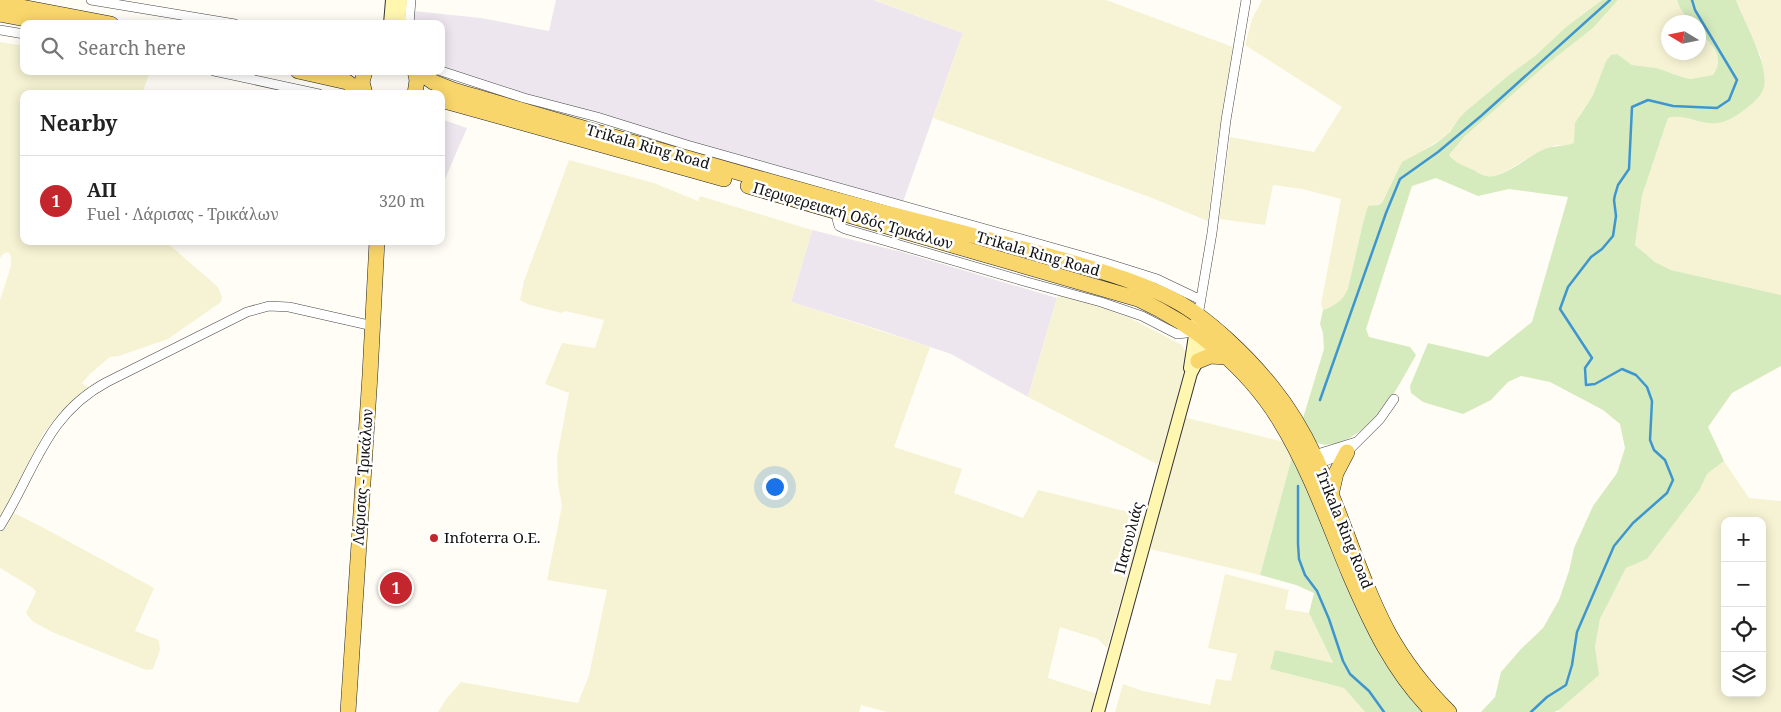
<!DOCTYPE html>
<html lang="en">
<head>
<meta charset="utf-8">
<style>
  body { margin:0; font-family:"Noto Serif",serif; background:#f6f6f6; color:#222 }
  .controls { position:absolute; right:15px; bottom:15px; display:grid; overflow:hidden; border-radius:10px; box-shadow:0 2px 12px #0003 }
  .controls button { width:45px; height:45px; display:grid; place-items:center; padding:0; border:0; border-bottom:1px solid #e0e0e0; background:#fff; color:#222; font:25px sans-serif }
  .compass { position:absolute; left:1661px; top:15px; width:45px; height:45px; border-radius:50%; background:#fff; box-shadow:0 2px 12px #0003; rotate:280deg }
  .you { position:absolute; left:774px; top:486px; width:18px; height:18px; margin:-12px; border:4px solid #fff; border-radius:50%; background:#1a73e8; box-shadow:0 0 0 8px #1a73e833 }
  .badge { display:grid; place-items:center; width:32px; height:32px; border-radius:50%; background:#c4262e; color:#fff; font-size:16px; font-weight:700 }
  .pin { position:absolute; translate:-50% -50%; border:2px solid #fff; box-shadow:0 1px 5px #0006 }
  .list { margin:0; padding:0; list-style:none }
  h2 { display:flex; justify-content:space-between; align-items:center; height:65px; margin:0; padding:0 20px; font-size:21px }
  h2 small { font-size:16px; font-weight:400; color:#767676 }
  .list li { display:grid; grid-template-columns:32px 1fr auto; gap:15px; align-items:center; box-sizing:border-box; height:90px; padding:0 20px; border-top:1px solid #e0e0e0 }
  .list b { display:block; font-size:19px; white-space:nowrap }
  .list p { margin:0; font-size:16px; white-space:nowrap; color:#767676 }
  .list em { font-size:16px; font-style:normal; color:#767676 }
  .icon { flex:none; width:28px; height:28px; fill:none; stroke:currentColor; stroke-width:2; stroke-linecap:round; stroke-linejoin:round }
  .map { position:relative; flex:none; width:1781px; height:712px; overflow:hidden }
  .search { position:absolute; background:#fff; box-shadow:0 2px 12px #0003; left:20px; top:20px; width:425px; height:55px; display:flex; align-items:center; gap:12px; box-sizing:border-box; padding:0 18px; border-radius:10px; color:#767676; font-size:19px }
  .panel { position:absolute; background:#fff; box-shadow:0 2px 12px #0003; left:20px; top:90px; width:425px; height:155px; border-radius:10px }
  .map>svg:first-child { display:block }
  .industrial { fill:#eee6ef }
  .farmland { fill:#f6f3d4; fill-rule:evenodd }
  .green { fill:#d5ebbd }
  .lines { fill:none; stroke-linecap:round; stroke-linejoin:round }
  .stream { stroke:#3f96cf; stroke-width:2.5 }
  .street-casing { stroke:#444; stroke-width:10 }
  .secondary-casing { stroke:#333; stroke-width:14 }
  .primary-casing { stroke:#222; stroke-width:16 }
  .street { stroke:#fff; stroke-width:9 }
  .secondary { stroke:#fff6b0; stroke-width:12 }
  .primary { stroke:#f9d66b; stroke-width:15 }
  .poi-dot { fill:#c4262e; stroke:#fff; stroke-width:2 }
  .labels { text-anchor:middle; stroke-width:5; stroke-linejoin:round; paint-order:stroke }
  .street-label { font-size:15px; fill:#111; stroke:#fff }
  .poi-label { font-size:15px; fill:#111; stroke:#fff; text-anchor:start }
</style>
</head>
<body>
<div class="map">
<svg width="1781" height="712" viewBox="0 0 1781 712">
  <rect width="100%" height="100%" fill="#fffdf5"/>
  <path class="industrial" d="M556,0H874L963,33L903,202L556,104L441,67V24H411L413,11L481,18L549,31Z
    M441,119L467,128L445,179L441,177Z
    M812,230L902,252L1057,298L1028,397L951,354L877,329L791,302Z"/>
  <path class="farmland" d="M875,0H1106L1233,47L1216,152L1208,221L1152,198L933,118L963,33Z
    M1262,0H1602L1566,27L1535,56L1509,75L1465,112L1459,118L1450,132L1435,143L1402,163L1382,203L1373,206L1363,223L1348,288L1344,297L1338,304L1323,310L1321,304L1341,199L1302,189L1273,185L1265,225L1219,219L1230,137L1314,152L1342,107L1245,45L1252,19Z
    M1618,0H1677L1680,8L1690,22H1668V52H1698L1699,32L1711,45L1719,58V66L1713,75L1690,79L1682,77L1657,68L1632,65L1617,54L1612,55L1606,61L1593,95L1579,116L1575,143L1566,146L1556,145L1530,157L1506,171L1493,177L1486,176L1454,162L1449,155L1465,136L1546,65L1593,28Z
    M1736,0H1781V295L1671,270L1655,262L1635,245L1642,196L1668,118L1675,115L1697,121L1716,123L1734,117L1761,57Z
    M0,42L24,46V71H147L149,74L142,94H24V241H165L218,287L221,294L222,298L221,302L168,339L119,356L110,357L90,374L82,383L89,388L61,411L43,434L6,509L44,528L154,588L135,631L159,640L160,650L153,669L146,670L52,632L32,621L26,613L36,592L33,588L0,568V300L11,266V256L8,252L3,254L0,258Z
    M569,160L654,183L698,201L700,196L812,230L791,302L930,347L894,447L962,469L954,493L1023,518L1038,490L1145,516L1107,648L1098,639L1060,627L1048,678L1098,694L1092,712H887L861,705L859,712H438L447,698L461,682L578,703L589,675L607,590L547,580L562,506L558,484L557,457L569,393L545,384L562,343L595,348L604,320L565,311L561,313L527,304L520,300L524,281Z
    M1059,296L1077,299L1128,317L1182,345L1185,351V367L1161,459L1157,464L1028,397L1057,298Z
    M1183,417L1284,442L1292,457L1260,575L1150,549Z
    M1724,461L1749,498L1781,501V712H1559V710L1598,675L1595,647L1600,619L1626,568L1647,559L1699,491L1707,474ZM1725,521H1762V693H1725Z
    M1225,574L1289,590L1285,609L1309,613L1333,664L1275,650L1270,669L1344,688L1365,712H1115L1123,684L1143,691L1210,705L1216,679L1231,681L1237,654L1208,648Z"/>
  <path class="green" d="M1602,0H1618L1593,28L1546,65L1465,136L1449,155C1455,163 1463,165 1471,169C1476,171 1481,175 1486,176C1502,180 1529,155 1545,149C1555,145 1564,147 1574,143L1575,123L1593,95L1606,61L1611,55L1617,54L1632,65L1657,68L1682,77L1690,79L1713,75C1726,57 1712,45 1699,32L1698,22H1690L1680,8L1677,0H1736C1744,21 1769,65 1764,87C1762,96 1751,105 1744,110C1736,116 1727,122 1717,123C1700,125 1683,113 1668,118L1642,196L1635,245L1655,262L1671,270L1781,295V366L1732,393L1708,427L1724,461L1707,474L1699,491L1647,559L1626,568L1600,619L1595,647L1599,675L1559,710L1554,712H1481L1495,697L1501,672L1521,649L1543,628L1559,600L1569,571L1574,548L1593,506L1617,473L1625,448L1620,424L1603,410L1550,382L1521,376L1508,382L1491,400L1463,414L1423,402L1411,393L1410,386L1428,343L1488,357L1532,322L1568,197L1509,189L1478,196L1436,178L1412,186L1366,329L1369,337L1410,347L1416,355C1397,388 1380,426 1343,441C1335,444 1323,447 1316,442C1310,437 1307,425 1303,418L1324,349L1323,333L1320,324L1323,310C1336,305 1343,301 1348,288L1363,223L1368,206L1378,205L1382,203L1402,162L1435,144L1450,132L1459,118L1465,112L1509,75L1535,56L1566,27Z
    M1292,457L1324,527L1340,573L1359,612L1425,712H1365L1344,688L1270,669L1275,650L1333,663L1309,613L1314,593L1296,585L1260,575Z"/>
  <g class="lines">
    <path class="stream" d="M1320,400L1386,213L1400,179L1438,152L1481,116L1610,0
      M1298,486V544L1299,559L1305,575L1317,591L1329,619L1343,661L1350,674L1369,691L1384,712
      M1531,712L1547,697L1566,685L1572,665L1577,632L1614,546L1633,523L1667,493L1673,480L1665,460L1654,450L1650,440L1652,401L1647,387L1636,375L1622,369L1595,384L1586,385L1585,368L1592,358L1560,309L1568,287L1591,257L1602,249L1613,236L1616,216L1614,200L1615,195L1618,185L1629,169L1632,107L1648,100L1673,106L1717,108L1729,100L1737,80L1695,10L1692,0"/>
    <g class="street-casing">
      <path id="street" d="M91,0L235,24
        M409,24L411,0
        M0,30L24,34
        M214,71L319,94
        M441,71L524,98L597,117L687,145L1103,262L1157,279L1201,300
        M838,212L837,219L839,226L845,229L1027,282L1101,302L1142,316L1177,334L1195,332
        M1198,316L1212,233L1226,120L1246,0
        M1311,456L1356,442
        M1316,465L1347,452L1380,419L1394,399
        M0,526C35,471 45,415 107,382L247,312L269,306L289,307L373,326"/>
    </g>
    <g class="secondary-casing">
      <path id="secondary" d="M390,24L392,0
        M399,24L401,0
        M1190,368L1198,316
        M1098,712L1191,373L1201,354L1206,330"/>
    </g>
    <g class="primary-casing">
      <path id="primary" d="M0,3L111,24
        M0,14L52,24
        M298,71L347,82L363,94
        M365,71L362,82L365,94
        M418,71L433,82L453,90C594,131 735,173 878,211C941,227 1004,243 1067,261C1103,272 1140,282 1174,300C1208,318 1248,357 1272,387C1330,458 1346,552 1388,632C1404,661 1425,688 1449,712
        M415,94L417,80L415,71
        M441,100L724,179
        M748,186L1138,299C1195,325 1247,367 1280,421C1309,468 1328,522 1349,573C1371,624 1393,672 1433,712
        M1198,361L1210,356L1226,357
        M1331,495L1336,473L1347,452
        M348,712L370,375L377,241"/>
    </g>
    <use href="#street" class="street"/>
    <use href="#secondary" class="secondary"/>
    <use href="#primary" class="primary"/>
  </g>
  <circle class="poi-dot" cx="434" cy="538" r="5"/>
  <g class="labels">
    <g class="street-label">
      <text transform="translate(648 147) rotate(16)" y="5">Trikala Ring Road</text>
      <text transform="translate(853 216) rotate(16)" y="5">Περιφερειακή Οδός Τρικάλων</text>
      <text transform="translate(1038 254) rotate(16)" y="5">Trikala Ring Road</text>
      <text transform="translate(363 477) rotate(-86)" y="5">Λάρισας - Τρικάλων</text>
      <text transform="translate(1344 529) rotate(68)" y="5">Trikala Ring Road</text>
      <text transform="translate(1129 538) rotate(-75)" y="5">Πατουλιάς</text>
    </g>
    <g class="poi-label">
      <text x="444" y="543">Infoterra Ο.Ε.</text>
    </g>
  </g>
</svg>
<div class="controls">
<button>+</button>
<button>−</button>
<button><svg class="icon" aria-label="locate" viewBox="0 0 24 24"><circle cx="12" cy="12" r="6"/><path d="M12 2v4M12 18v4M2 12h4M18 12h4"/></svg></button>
<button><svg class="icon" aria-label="layers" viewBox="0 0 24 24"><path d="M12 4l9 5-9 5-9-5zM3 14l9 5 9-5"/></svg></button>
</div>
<svg class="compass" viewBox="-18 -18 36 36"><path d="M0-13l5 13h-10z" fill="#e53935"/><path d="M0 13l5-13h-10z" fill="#767676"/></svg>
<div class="you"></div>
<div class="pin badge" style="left:396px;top:588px">1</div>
<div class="search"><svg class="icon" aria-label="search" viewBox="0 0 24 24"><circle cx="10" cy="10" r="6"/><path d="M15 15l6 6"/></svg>Search here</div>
<section class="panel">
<h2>Nearby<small></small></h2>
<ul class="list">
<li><span class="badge">1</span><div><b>ΑΠ</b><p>Fuel · Λάρισας - Τρικάλων</p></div><em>320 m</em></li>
</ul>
</section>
</div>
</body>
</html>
